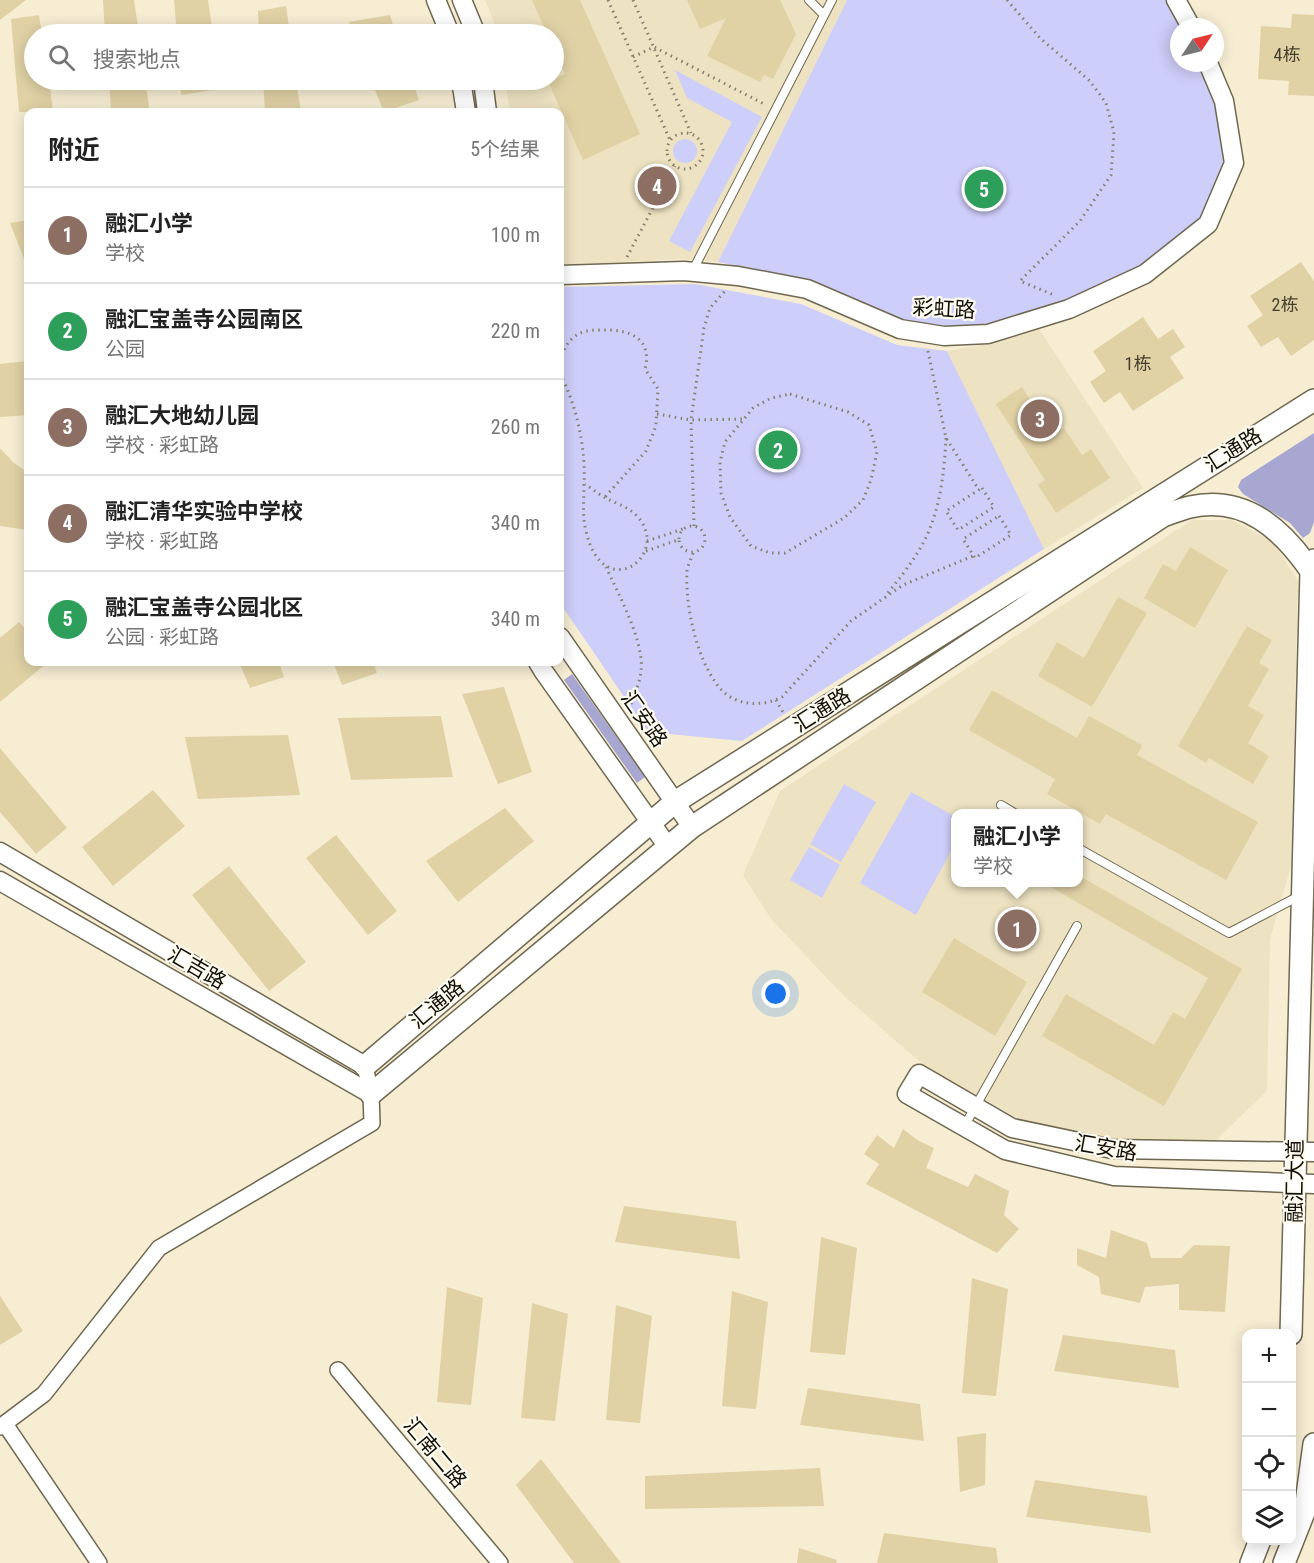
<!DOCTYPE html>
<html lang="zh">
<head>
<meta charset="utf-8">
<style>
  body { margin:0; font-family:"Roboto Condensed","Noto Sans SC",sans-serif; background:#f6f6f6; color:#222 }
  .controls { position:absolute; right:18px; bottom:18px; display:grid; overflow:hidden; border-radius:12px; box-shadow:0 3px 15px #0003 }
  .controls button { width:54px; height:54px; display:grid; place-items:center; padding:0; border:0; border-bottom:2px solid #e0e0e0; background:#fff; color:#222; font:30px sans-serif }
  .compass { position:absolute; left:1170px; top:18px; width:54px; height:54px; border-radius:50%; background:#fff; box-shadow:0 3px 15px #0003; rotate:55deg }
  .you { position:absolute; left:776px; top:994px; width:21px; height:21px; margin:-15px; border:4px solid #fff; border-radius:50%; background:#1a73e8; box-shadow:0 0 0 9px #1a73e833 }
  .badge { display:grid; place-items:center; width:39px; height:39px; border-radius:50%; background:#d93025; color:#fff; font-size:20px; font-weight:700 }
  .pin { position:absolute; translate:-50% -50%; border:3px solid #fff; box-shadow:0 2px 6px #0006 }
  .popup { position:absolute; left:951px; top:809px; width:132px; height:78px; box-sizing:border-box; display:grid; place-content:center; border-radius:12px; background:#fff; filter:drop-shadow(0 2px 4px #0005); font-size:20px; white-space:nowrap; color:#767676 }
  .popup b { font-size:22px; color:#222 }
  .popup::after { content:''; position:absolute; left:50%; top:100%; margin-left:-12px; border:12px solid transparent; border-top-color:#fff }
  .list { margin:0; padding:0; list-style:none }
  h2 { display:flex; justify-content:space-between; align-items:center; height:78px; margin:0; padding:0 24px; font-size:26px }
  h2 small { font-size:20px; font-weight:400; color:#767676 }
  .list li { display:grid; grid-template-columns:39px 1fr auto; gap:18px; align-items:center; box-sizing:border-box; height:96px; padding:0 24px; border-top:2px solid #e0e0e0 }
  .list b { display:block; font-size:22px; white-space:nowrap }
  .list p { margin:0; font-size:20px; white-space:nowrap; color:#767676 }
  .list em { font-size:20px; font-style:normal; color:#767676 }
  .icon { flex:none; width:33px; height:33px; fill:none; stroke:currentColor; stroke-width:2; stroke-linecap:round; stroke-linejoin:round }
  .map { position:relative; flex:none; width:1314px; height:1563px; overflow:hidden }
  .search { position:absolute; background:#fff; box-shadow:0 3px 15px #0003; left:24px; top:24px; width:540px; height:66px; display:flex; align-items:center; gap:15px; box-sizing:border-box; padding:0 21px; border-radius:33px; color:#767676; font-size:22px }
  .panel { position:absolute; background:#fff; box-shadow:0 3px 15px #0003; left:24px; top:108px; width:540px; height:558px; border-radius:12px }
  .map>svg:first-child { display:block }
  .built { fill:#ede2c1; fill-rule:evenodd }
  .green { fill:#cecefa }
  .forest { fill:#a8a7d1 }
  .building { fill:#e1d2a6 }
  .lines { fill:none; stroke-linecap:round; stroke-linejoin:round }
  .service-casing { stroke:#6f6750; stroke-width:10 }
  .minor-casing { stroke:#6f6750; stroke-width:18 }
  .tertiary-casing { stroke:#6f6750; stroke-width:21 }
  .secondary-casing { stroke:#6f6750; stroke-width:24 }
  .path { stroke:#857f6e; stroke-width:3; stroke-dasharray:1.5 4.5; stroke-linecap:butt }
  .service { stroke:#fff; stroke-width:8 }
  .minor { stroke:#fff; stroke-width:15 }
  .tertiary { stroke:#fff; stroke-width:18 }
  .secondary { stroke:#fff; stroke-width:21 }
  .labels { text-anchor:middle; stroke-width:4.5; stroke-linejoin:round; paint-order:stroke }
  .number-label { font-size:18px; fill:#453f2e }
  .street-label { font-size:21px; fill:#110e06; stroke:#fefbf0 }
</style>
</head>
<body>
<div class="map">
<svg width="1314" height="1563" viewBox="0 0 1314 1563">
  <rect width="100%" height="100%" fill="#f6edd3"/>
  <path class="built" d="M485,0H847L718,262L683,259L560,265V112H510L505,80H554V34H499Z
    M1039,329L1143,488L1044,549L947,351L995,343Z
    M1192,520H1231L1273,542L1298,581L1291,866L1270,939L1267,1091L1215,1141H1112L1018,1118L926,1067L843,995L771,919L743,875L780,791ZM956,814H1078V882H956Z"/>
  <path class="green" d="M847,0H1167L1182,27H1179V63H1199L1217,101L1226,159L1202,218L1143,267L1067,301L990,323L947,329L904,321L811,281L718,262Z
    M675,70L762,117L690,252L669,241L732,122L687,98Z
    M673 151a12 12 0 1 1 24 0a12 12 0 1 1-24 0Z
    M695,284L801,304L897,345L947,351L1044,549L742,741L648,732L560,603V287Z
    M844,784L876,802L841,862L810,844Z
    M911,792L956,817L955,844L916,915L860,883Z
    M809,847L840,865L822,898L790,880Z"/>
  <path class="forest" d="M1314,433V522L1310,533L1303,538L1290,523L1243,494L1238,487L1241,480Z
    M572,674L645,777L637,783L564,680Z"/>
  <path class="building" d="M0,0H26L0,20Z
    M103,0H134L139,34H105Z
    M174,0H208L213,34H177Z
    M532,0H580L640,134L583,160L548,81L565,74L554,48V34H547Z
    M687,0H780L796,34L773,79L764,75L760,82L707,56L726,18L700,29Z
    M286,6L290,34H259L258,11Z
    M1292,14L1314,15V96L1288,95L1289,81L1258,79L1261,26L1291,28Z
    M39,15L42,34H34V80H49L53,112H19L11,19Z
    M390,15L396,34H354L349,22Z
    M109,80H145L150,112H111Z
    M180,80H233L234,87L181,95Z
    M263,80H296L301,112H265Z
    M371,80H412L419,100L384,112Z
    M28,220V269L10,223Z
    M1301,262L1314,281V340L1291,356L1278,337L1261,347L1247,326L1263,315L1250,296Z
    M1143,317L1158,339L1173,329L1185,347L1170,357L1184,378L1133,411L1120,392L1104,403L1090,382L1106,371L1093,351Z
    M28,361V415L0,417V364Z
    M1022,387L1036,409L1041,406L1057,432L1064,428L1082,455L1091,449L1110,478L1056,513L1038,485L1045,480L996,404Z
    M0,448L13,462L28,473V530L0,526Z
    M1190,547L1228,570L1195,628L1144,598L1163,564L1176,571Z
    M1118,597L1147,613L1092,707L1038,676L1057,642L1084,658Z
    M19,622L28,632V662H48L0,702V638Z
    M1247,626L1272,640L1259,663L1269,669L1248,706L1264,715L1248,743L1269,756L1253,784L1209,758L1206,763L1178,746Z
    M239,662H279L284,677L250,688Z
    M333,662H373L377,673L342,685Z
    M504,687L532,772L498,784L462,694Z
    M992,690L1077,738L1089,716L1142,745L1137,755L1258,822L1226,880L1106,814L1100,824L1047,794L1055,779L969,730Z
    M441,716L453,777L351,780L338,718Z
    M288,735L300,795L198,799L185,737Z
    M0,748L67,828L36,854L0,812Z
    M153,790L185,826L113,886L82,847Z
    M505,808L534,841L458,902L426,861Z
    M336,835L397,911L368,935L306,858Z
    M229,866L306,962L269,991L192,895Z
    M1078,875L1242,969L1164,1106L1042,1036L1066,994L1154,1045L1173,1012L1185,1019L1208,978L1042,882H1078Z
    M954,938L1027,982L995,1036L922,992Z
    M903,1129L919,1141L934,1148L926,1168L968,1187L975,1174L1009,1191L1004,1215L1019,1229L997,1253L866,1184L879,1164L864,1154L877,1135L894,1148Z
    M624,1206L736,1221L740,1259L615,1242Z
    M1111,1230L1147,1243L1151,1258H1181L1194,1245L1230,1246L1225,1312L1179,1310V1284L1145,1287L1140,1303L1101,1294L1099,1277L1077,1265V1248L1106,1258Z
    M821,1237L857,1248L845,1355L810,1352Z
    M972,1278L1008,1289L996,1396L962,1393Z
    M447,1287L483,1298L471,1405L437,1402Z
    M732,1291L768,1302L756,1409L722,1406Z
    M0,1296L23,1331L0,1345Z
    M532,1303L568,1314L555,1421L521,1418Z
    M616,1305L652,1316L640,1423L606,1420Z
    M1063,1335L1175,1350L1179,1388L1054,1371Z
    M808,1388L920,1404L924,1441L800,1425Z
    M986,1433L985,1485L960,1492L957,1437Z
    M541,1459L621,1563H574L516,1485Z
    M820,1468L824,1506L645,1509V1476Z
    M1035,1480L1147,1496L1151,1533L1026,1517Z
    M884,1533L996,1548L998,1563H877Z
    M799,1548L837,1560L836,1563H797Z"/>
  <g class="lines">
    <g class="service-casing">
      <path id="service" d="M809,0L824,15
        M693,270L832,0
        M1001,805L1016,814
        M1078,848L1229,933L1301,895
        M965,1125L1077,926"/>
    </g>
    <g class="minor-casing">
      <path id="minor" d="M338,1370L500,1563
        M5,1424L99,1563
        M0,1427L44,1394L159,1248L372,1123L371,1094L365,1066"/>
    </g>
    <g class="tertiary-casing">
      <path id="tertiary" d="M436,0L450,34
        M462,0L476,34
        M1176,0L1191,27
        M461,80L466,112
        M483,80L487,112
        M560,275L684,271L738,276L807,289L900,329L944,336L988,334L1069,309L1145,274L1208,224L1234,163L1224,101L1208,63
        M560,637L692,827
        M538,662L544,672L668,847
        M0,852L365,1066
        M0,881L371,1094
        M1314,1152L1112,1149L1012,1128L919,1074L907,1094L1005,1150L1114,1176L1314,1184"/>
    </g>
    <g class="secondary-casing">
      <path id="secondary" d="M365,1066L675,802L1314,400
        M371,1094L692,827L1163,516C1172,513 1181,509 1190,507C1245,495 1282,529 1311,571
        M1291,1334L1311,571L1314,560
        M1251,1563L1260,1540
        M1284,1563L1305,1510L1314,1444"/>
    </g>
    <path class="path" d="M608,0L670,140
      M633,0L691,133
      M1007,0L1040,38L1090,81L1106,103L1114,132L1111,175L1080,221L1020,281L1054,295
      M633,57L654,47L766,105
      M667 151a18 18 0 1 1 36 0a18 18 0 1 1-36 0Z
      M627,257L675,166
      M928,351L946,438L979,490
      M560,361C563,352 566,343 574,337C582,330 592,330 602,330C629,329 653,338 645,369L658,389L656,426L646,451L605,497
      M560,374C577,405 586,450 584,485C584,501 582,516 586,531C603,607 674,554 636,515C627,506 614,503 604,497C597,493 591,488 585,484
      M790,394L848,412L869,425L877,452L871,480L863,500L844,518L785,553H770L751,546L730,517L721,493L720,462L725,442L753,408L771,398Z
      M657,414L691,420L744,419
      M982,488L994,507L958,530L946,511Z
      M999,516L1011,535L975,558L963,539Z
      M679 539a13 13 0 1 1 26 0a13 13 0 1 1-26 0Z
      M694,526L691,420L704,328L710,308L725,291
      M647,541L683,529
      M646,551L678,540
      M693,553C691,559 688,565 687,571C685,604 696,656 716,683C731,706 760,708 782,697L851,621L903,585L973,556
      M606,567C618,593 645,643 641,671C640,683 634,695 630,707
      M888,593C898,580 908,568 916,555C939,521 944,478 946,438
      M776,700L784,714"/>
    <use href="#service" class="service"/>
    <use href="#minor" class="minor"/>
    <use href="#tertiary" class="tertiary"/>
    <use href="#secondary" class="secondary"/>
  </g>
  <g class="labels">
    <g class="number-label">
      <text x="1287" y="61">4栋</text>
      <text x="1285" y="311">2栋</text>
      <text x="1138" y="370">1栋</text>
    </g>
    <g class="street-label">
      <text transform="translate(944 309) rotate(3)" y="7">彩虹路</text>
      <text transform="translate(1233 450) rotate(-32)" y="7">汇通路</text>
      <text transform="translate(822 710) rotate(-32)" y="7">汇通路</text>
      <text transform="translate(644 719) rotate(55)" y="7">汇安路</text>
      <text transform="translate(197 968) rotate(30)" y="7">汇吉路</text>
      <text transform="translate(437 1004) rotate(-40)" y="7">汇通路</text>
      <text transform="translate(1106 1148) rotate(10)" y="7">汇安路</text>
      <text transform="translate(1295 1181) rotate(-89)" y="7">融汇大道</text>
      <text transform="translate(435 1453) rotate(50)" y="7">汇南二路</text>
    </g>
  </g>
</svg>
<div class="controls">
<button>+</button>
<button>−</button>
<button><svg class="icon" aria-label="locate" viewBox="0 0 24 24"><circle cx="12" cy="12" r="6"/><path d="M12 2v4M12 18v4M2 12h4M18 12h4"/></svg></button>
<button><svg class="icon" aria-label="layers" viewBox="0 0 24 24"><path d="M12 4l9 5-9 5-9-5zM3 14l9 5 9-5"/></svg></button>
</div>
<svg class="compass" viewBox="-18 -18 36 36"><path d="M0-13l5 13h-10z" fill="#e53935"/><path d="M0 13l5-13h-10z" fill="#767676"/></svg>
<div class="you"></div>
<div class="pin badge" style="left:1017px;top:929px;background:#8d6e63">1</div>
<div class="popup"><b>融汇小学</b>学校</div>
<div class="pin badge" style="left:778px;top:450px;background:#2e9e5b">2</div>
<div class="pin badge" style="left:1040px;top:419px;background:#8d6e63">3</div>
<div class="pin badge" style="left:657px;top:186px;background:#8d6e63">4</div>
<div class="pin badge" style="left:984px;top:189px;background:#2e9e5b">5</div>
<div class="search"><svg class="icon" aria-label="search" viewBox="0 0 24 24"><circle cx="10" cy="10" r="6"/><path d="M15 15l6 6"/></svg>搜索地点</div>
<section class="panel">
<h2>附近<small>5个结果</small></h2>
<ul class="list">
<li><span class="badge" style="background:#8d6e63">1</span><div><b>融汇小学</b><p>学校</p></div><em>100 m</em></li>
<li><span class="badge" style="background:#2e9e5b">2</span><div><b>融汇宝盖寺公园南区</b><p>公园</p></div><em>220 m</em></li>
<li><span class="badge" style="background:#8d6e63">3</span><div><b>融汇大地幼儿园</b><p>学校 · 彩虹路</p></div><em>260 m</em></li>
<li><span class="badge" style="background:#8d6e63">4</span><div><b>融汇清华实验中学校</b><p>学校 · 彩虹路</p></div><em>340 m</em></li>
<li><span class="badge" style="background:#2e9e5b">5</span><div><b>融汇宝盖寺公园北区</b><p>公园 · 彩虹路</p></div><em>340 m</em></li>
</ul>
</section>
</div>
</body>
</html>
